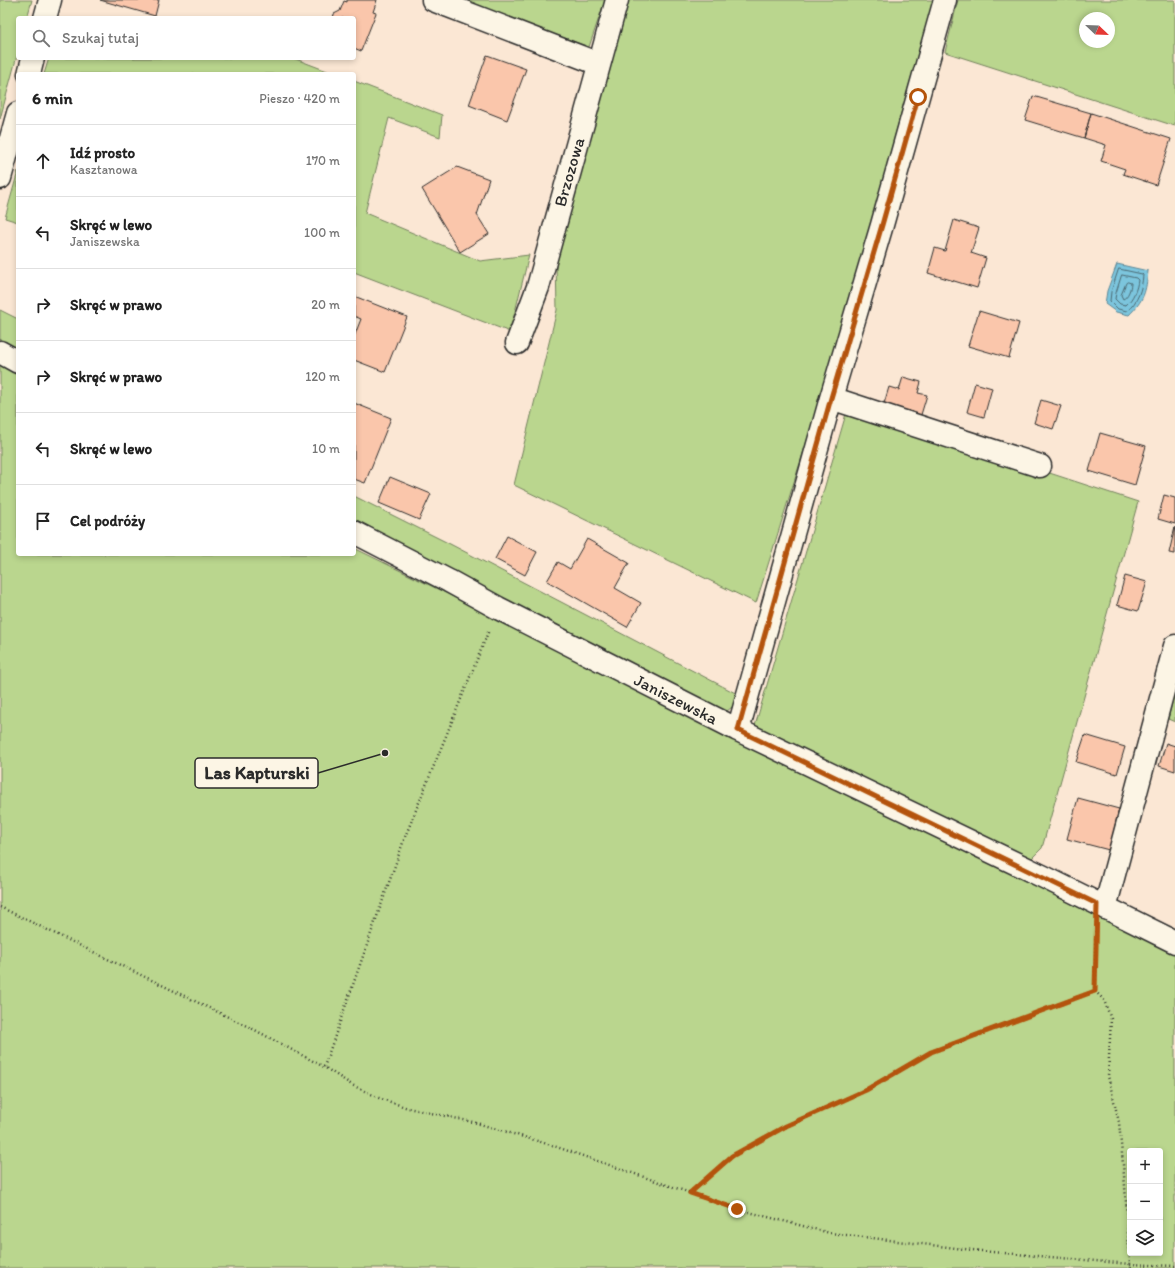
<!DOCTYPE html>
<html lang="pl">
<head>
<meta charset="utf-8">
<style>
  body { margin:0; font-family:Itim,sans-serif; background:#f2f2f2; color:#222 }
  .controls { position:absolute; right:12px; bottom:12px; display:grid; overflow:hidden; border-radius:4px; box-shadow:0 2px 6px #0003 }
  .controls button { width:36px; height:36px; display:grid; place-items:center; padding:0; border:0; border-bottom:1px solid #e0e0e0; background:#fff; color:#222; font:20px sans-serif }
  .compass { position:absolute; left:1079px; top:12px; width:36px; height:36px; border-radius:50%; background:#fff; box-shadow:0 2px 6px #0003; rotate:113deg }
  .stop { position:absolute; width:12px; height:12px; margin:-9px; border:3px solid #b45309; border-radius:50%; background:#fff }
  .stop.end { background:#b45309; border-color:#fff; box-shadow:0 1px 4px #0008 }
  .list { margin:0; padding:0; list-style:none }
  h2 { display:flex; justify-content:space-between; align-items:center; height:52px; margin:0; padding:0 16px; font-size:17px }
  h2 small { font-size:13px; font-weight:400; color:#767676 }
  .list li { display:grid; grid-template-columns:26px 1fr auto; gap:12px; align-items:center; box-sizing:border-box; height:72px; padding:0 16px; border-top:1px solid #e0e0e0 }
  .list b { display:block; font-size:15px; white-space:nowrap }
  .list p { margin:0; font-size:13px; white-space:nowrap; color:#767676 }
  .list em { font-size:13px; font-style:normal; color:#767676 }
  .icon { flex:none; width:22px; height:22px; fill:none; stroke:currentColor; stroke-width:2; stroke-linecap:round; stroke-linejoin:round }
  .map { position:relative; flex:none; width:1175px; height:1268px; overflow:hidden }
  .search { position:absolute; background:#fff; box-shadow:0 2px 6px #0003; left:16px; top:16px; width:340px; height:44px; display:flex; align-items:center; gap:10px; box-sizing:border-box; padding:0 14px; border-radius:4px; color:#767676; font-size:15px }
  .panel { position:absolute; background:#fff; box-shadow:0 2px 6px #0003; left:16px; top:72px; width:340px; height:484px; border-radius:4px }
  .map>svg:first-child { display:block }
  .green { fill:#bad68e; stroke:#72805c; fill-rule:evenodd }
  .water { fill:#7cc5dd; stroke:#5c8796 }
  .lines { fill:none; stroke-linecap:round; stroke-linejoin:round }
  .shore { stroke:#4b6972; stroke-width:1 }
  .building { fill:#fac6ab; stroke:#2b2b2b }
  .minor-casing { stroke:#2b2b2b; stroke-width:25 }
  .path { stroke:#2b2b2b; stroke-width:2.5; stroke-dasharray:1 3; stroke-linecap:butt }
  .minor { stroke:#fcf5e5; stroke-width:22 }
  .route { stroke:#b45309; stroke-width:5 }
  .labels { text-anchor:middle; stroke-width:4; stroke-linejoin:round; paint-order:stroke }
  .street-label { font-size:17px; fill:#2b2b2b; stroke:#fcf5e5 }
  .leader { fill:none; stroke:#2b2b2b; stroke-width:1.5 }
  .callout-dot { fill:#2b2b2b; stroke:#fcf5e5; stroke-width:1.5 }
  .callout { fill:#fcf5e5; stroke:#2b2b2b; stroke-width:1.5 }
  .callout-label { font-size:18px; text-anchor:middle; font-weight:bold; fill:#2b2b2b }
</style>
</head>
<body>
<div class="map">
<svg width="1175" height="1268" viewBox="0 0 1175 1268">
  <rect width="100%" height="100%" fill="#fbe7d4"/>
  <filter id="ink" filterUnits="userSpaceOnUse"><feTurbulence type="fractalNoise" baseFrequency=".025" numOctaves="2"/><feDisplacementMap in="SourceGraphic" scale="8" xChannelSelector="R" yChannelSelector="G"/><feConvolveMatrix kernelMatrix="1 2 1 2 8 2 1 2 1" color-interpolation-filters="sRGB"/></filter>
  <g filter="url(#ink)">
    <path class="green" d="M0,0H32L27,18H18V52L0,119Z
      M460,0H605L589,47Z
      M624,0H934L905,99L843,326L756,603L514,485L557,310L556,261Z
      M958,0H1175V126L945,52ZM1085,18H1109V42H1085Z
      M49,58H293L335,74H44Z
      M354,81L442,115L440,137L389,118L365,213L480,261L529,255L510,332L354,272Z
      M18,171V222L5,218Z
      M0,310L18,319V355L0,345Z
      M0,364L18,374V554H354V548L1175,951V1268H0ZM1130,1151H1160V1253H1130Z
      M848,407L1138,502L1042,848L1031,859L755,726Z
      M354,496L450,544L743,697L738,702L726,712L354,526Z
      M1175,691V722L1168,719Z"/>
    <path class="water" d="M1117,264L1148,271C1146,292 1144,300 1129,315L1116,312L1105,304L1107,291Z"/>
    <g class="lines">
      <path class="shore" d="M1119,269L1142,274L1143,275C1142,289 1138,302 1127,311L1118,309L1110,301L1111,292Z
        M1122,275L1136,278L1138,280C1137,289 1133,299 1126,305L1120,304L1115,299L1116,293Z
        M1128,282L1131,283C1131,288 1128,297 1123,299L1121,295L1126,283Z"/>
    </g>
    <path class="building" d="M100,0H159L155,16Z
      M347,0H377L373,12L376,13L361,51L354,48V18H333L334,14L340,11L344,1L347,2Z
      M487,55L526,69L507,120L469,105Z
      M1033,96L1091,113L1084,138L1025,120Z
      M1091,113L1171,139L1156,185L1123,174L1125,169L1101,161L1106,145L1084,138Z
      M457,167L489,179L477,215L489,234L460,252L422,189Z
      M954,220L979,228L971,253L986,258L977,288L928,273L935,248L945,251Z
      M354,296L407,317L385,372L354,360V337L361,319L354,316Z
      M979,311L1019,323L1009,358L968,346Z
      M903,377L921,382L918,393L927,395L920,418L883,407L889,387L899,390Z
      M975,383L992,388L984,417L967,412Z
      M1041,400L1061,406L1053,429L1034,423Z
      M354,403L391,418L365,483L354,479Z
      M1100,433L1146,446L1135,485L1089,471Z
      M390,477L431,494L419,520L379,503Z
      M1164,495L1175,498V524L1158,519Z
      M1175,527V554L1169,553Z
      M507,536L537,552L525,575L495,559Z
      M587,539L629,563L615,588L641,603L627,627L547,581L558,562L570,569Z
      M1125,576L1147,582L1138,611L1117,605Z
      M1085,735L1125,747L1117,774L1076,762Z
      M1166,743L1175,746V771L1159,766Z
      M1078,798L1119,809L1109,850L1067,839Z"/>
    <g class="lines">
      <g class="minor-casing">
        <path id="minor" d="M433,0L599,64
          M45,18L50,0
          M29,74L33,58
          M0,178L18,113
          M517,343L538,287L617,0
          M0,352L18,362
          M831,398L1040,466
          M354,532L449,581L498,608L738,730L1044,877L1175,942
          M738,730L831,398L882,225L945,0
          M1105,908L1175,646"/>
      </g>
      <path class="path" d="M0,907L255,1030L324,1067L352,1085L379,1098L408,1108L473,1122L551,1145L737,1209L830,1233L981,1251L1130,1264L1131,1268
        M1096,931L1095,991L1104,1000L1111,1019L1108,1076L1119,1122L1125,1186L1130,1264L1175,1266
        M324,1067L405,837L489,630
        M690,1193L732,1156L786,1126L866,1090L931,1052L1095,991"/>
      <use href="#minor" class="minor"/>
    </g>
  </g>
  <g class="lines" filter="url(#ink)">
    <path class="route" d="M737,1209L690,1193L732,1156L786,1126L866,1090L931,1052L1095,991L1097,904L738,730L831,398L882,225L918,97"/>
  </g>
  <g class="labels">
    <g class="street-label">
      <text transform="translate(569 172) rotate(-74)" y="6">Brzozowa</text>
      <text transform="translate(676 699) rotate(27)" y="6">Janiszewska</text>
    </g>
  </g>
  <path class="leader" d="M385 753L318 773"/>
  <circle class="callout-dot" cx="385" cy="753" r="4"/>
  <rect class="callout" x="195" y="758" width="123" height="30" rx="4"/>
  <g class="callout-label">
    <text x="257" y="779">Las Kapturski</text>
  </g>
</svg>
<div class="controls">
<button>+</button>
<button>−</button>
<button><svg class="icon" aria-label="layers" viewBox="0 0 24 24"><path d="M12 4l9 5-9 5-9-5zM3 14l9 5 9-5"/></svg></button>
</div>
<svg class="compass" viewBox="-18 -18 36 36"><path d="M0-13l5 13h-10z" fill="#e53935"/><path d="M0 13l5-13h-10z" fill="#767676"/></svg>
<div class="stop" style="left:918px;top:97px"></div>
<div class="stop end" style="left:737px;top:1209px"></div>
<div class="search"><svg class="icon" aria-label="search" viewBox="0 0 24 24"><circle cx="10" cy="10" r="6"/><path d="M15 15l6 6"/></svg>Szukaj tutaj</div>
<section class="panel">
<h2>6 min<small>Pieszo · 420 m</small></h2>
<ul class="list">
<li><svg class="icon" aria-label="ahead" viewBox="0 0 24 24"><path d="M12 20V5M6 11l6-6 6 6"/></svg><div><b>Idź prosto</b><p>Kasztanowa</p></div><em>170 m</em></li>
<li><svg class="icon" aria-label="left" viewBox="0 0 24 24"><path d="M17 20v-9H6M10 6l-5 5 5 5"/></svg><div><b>Skręć w lewo</b><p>Janiszewska</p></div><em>100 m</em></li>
<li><svg class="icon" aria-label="right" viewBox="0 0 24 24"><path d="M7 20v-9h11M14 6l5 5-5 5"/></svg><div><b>Skręć w prawo</b></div><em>20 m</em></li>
<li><svg class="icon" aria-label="right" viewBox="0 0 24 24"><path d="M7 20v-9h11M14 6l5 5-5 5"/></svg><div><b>Skręć w prawo</b></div><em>120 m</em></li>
<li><svg class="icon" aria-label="left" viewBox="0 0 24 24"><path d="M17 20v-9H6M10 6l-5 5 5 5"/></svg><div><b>Skręć w lewo</b></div><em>10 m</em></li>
<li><svg class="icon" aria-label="arrive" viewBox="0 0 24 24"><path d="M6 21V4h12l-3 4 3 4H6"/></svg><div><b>Cel podróży</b></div></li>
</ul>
</section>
</div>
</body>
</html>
